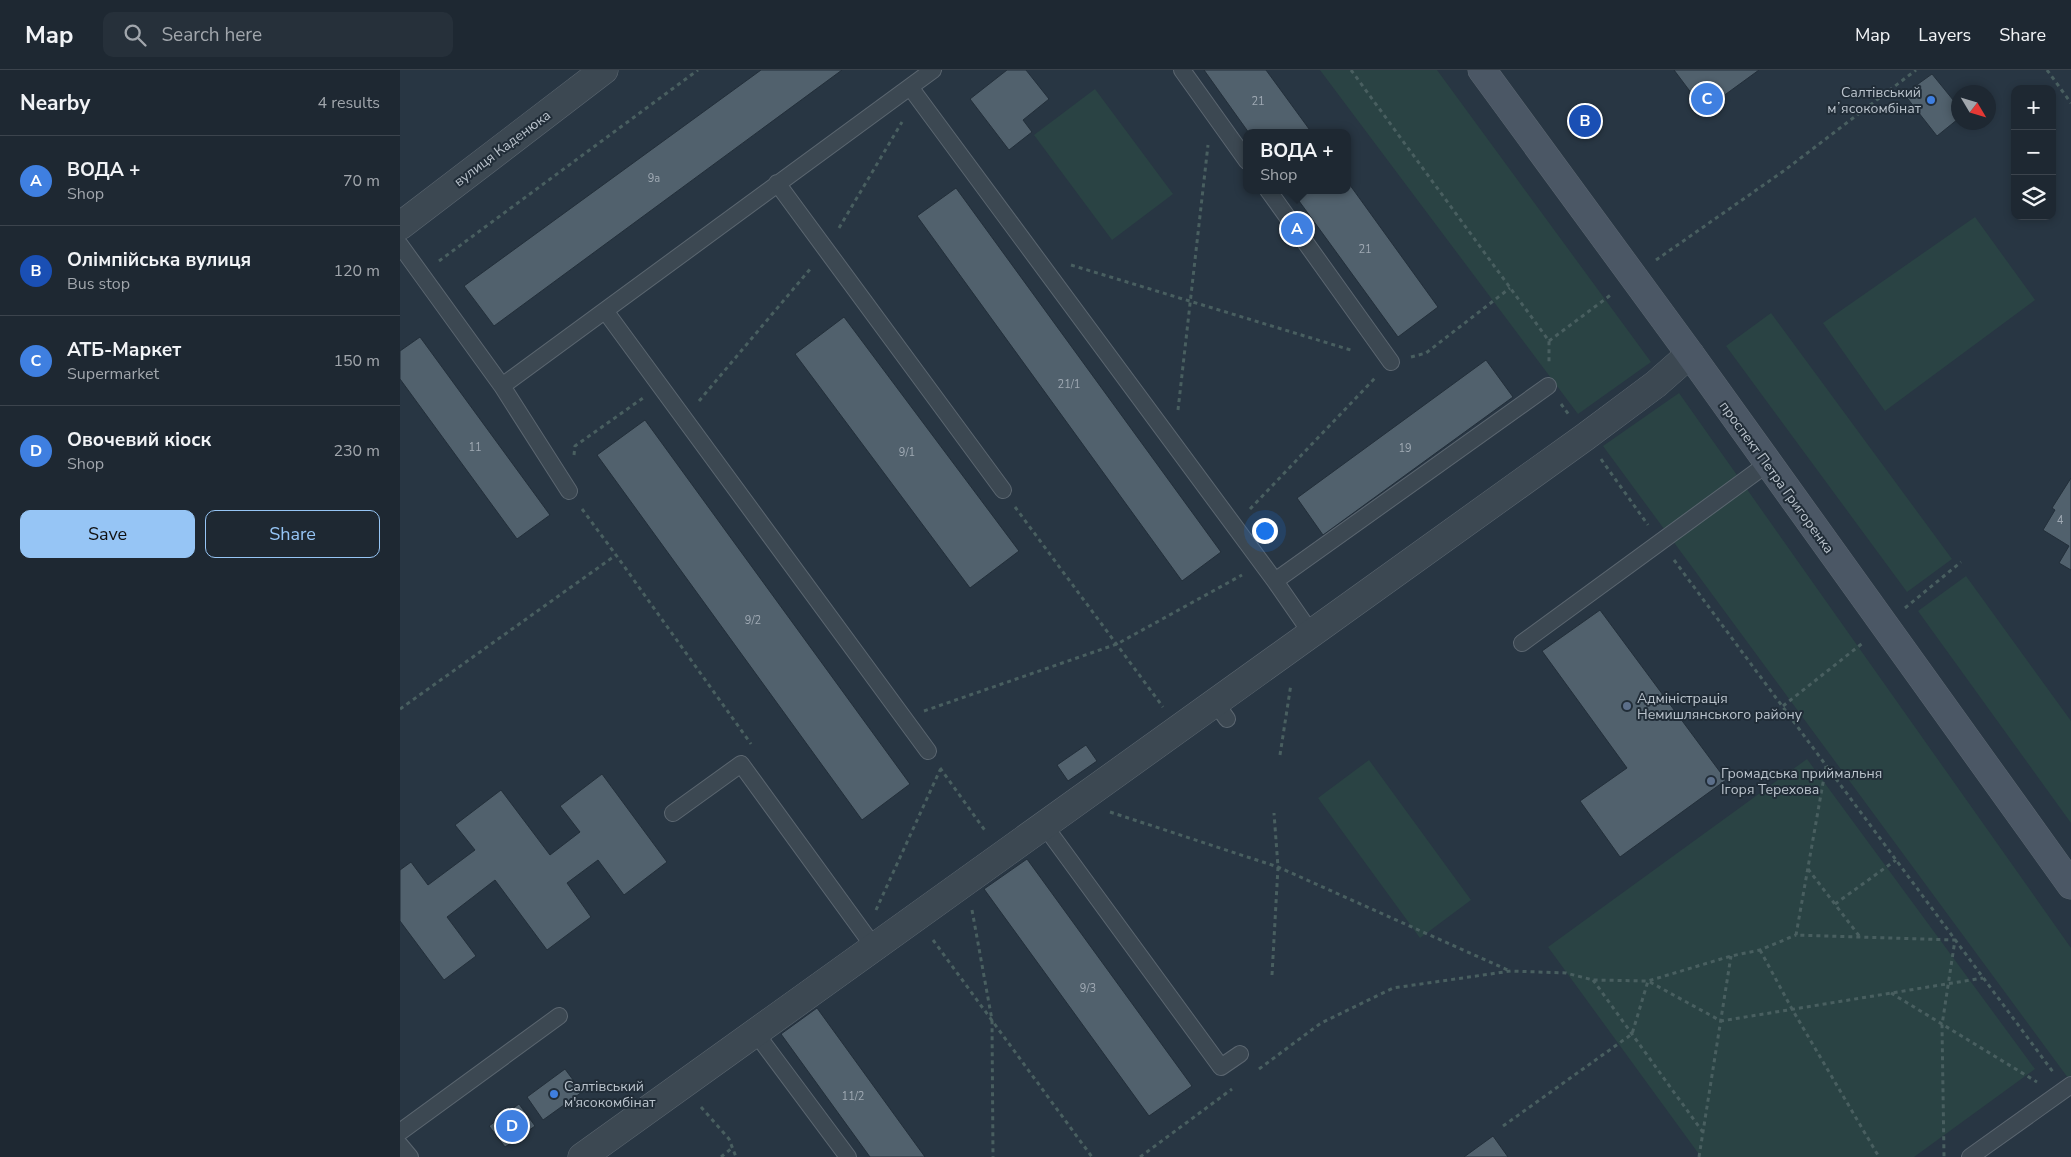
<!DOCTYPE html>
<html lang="en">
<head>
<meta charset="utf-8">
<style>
  body { margin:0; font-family:"Nunito Sans",sans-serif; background:#26303a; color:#f1f3f6 }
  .controls { position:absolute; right:15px; top:15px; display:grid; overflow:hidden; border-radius:10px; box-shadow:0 2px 8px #0003 }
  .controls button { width:45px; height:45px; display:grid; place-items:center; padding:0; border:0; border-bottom:1px solid #3c444d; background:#1e2832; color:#f1f3f6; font:25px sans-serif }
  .compass { position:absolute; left:1551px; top:15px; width:45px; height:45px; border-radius:50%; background:#1e2832; box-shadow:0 2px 8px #0003; rotate:128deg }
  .you { position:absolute; left:864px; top:460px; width:18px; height:18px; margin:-12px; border:4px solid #fff; border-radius:50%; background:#1a73e8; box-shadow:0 0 0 8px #1a73e833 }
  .badge { display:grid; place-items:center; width:32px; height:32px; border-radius:50%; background:#96c5f5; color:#fff; font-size:16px; font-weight:700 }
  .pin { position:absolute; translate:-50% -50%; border:2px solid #fff; box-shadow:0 1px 5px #0006 }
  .popup { position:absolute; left:843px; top:59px; width:108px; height:65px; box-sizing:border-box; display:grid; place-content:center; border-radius:10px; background:#1e2832; filter:drop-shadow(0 1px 4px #0005); font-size:16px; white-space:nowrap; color:#a1a6ac }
  .popup b { font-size:19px; color:#f1f3f6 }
  .popup::after { content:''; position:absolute; left:50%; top:100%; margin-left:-10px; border:10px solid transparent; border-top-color:#1e2832 }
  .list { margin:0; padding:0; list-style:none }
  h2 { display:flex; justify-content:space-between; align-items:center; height:65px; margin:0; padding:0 20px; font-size:21px }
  h2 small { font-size:16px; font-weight:400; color:#a1a6ac }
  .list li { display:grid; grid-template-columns:32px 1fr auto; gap:15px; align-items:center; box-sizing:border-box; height:90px; padding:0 20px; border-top:1px solid #3c444d }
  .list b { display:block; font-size:19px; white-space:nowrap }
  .list p { margin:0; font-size:16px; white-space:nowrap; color:#a1a6ac }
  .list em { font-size:16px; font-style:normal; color:#a1a6ac }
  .actions { display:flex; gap:10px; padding:15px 20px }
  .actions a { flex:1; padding:11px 0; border:1px solid #96c5f5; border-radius:10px; text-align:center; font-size:18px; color:#96c5f5 }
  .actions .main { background:#96c5f5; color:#111 }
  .icon { flex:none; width:28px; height:28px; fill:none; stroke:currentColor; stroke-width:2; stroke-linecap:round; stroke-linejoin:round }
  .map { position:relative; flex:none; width:1671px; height:1087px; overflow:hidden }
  header { display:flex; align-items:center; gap:30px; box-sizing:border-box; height:70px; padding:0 25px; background:#1e2832; border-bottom:1px solid #3c444d }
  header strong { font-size:24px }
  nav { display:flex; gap:28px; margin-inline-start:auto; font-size:18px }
  .search { width:350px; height:45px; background:#26303a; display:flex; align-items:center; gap:12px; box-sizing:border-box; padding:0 18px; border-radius:10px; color:#a1a6ac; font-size:19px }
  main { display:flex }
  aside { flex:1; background:#1e2832 }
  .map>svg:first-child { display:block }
  .green { fill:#2a4344 }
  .building { fill:#51616d; stroke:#232f3a }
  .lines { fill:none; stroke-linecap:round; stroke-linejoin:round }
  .service-casing { stroke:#5b6670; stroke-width:18 }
  .minor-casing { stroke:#5b6670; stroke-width:29 }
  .tertiary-casing { stroke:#5b6670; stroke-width:29 }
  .secondary-casing { stroke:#5b6670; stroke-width:29 }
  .path { stroke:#495f60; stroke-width:3; stroke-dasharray:4 4; stroke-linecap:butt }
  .service { stroke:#3c4852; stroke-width:16 }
  .minor { stroke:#3c4852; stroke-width:28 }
  .tertiary { stroke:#3c4852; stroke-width:28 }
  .secondary { stroke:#4b5765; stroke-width:28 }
  .shop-dot { fill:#3f7fe0; stroke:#212d38; stroke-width:2 }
  .service-dot { fill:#5c6f8a; stroke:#212d38; stroke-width:2 }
  .labels { text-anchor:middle; stroke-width:4; stroke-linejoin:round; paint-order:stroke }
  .number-label { font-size:11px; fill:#a0aab4 }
  .poi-label { font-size:14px; fill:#bac3cc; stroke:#212d38; text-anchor:start }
  .street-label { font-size:14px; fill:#bac3cc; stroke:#212d38 }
</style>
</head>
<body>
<header>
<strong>Map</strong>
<div class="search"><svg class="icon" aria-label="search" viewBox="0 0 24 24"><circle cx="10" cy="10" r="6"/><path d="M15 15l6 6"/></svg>Search here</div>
<nav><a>Map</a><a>Layers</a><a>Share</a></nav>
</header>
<main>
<aside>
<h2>Nearby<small>4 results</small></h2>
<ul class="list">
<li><span class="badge" style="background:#3f7fe0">A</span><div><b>ВОДА +</b><p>Shop</p></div><em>70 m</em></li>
<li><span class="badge" style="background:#1a4fb4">B</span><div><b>Олімпійська вулиця</b><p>Bus stop</p></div><em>120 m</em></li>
<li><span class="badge" style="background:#3f7fe0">C</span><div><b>АТБ-Маркет</b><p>Supermarket</p></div><em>150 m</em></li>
<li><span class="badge" style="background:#3f7fe0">D</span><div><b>Овочевий кіоск</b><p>Shop</p></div><em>230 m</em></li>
</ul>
<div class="actions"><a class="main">Save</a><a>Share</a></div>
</aside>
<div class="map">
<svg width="1671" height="1087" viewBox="0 0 1671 1087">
  <rect width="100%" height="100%" fill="#283643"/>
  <path class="green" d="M920,0H1037L1251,292L1178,344Z
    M695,19L773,124L712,170L634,65Z
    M1575,147L1635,230L1485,341L1423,253Z
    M1371,243L1552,489L1507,522L1326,276Z
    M1279,323L1671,878V1012L1203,376Z
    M1566,506L1671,651V753L1518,541Z
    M1407,689L1635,999L1514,1087H1301L1148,877Z
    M969,690L1071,830L1020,868L918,728Z"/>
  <path class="building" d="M361,0H442L94,256L64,216Z
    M607,0H626L649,29L623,50L632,62L609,80L570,29Z
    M804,0H866L912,63H849Z
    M1274,0H1359L1304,40Z
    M1532,4L1558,36V49L1537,66L1504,24Z
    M947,111L1038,237L998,267L891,120H947Z
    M556,118L821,482L782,511L517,146Z
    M444,247L619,481L570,518L395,284Z
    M20,267L150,445L117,469L0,309V281Z
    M1086,290L1113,327L923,465L897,428Z
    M245,350L510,714L462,750L197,385Z
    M1671,408V500L1659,493L1669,476L1643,460L1655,440L1652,438Z
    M1200,540L1326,710L1220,787L1180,731L1227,698L1142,581Z
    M686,675L697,691L668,711L657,695Z
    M202,704L267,792L224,825L198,790L167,813L191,847L147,880L95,810L47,847L76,886L44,910L0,851V800L11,792L28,815L75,780L55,755L101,720L150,785L180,762L160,736Z
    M627,789L792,1016L749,1046L584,819Z
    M417,938L525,1087H470L381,964Z
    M165,999L182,1022L143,1050L127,1027Z
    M119,1034L135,1056L105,1077L89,1056Z
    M1093,1066L1108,1087H1064Z"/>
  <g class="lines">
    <g class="service-casing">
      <path id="service" d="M782,0L847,91
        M510,17L875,511L911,563
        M377,113L603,420
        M868,120L991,292
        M0,175L102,316L533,0
        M206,242L528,681
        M102,316L169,421
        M875,511L1148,316
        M1122,573L1367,394
        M815,632L827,649
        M273,743L341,694L474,877
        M644,755L821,997L840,984
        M355,962L448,1087
        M0,1062L159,946
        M0,1075L10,1087
        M1570,1087L1671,1015"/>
    </g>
    <g class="minor-casing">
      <path id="minor" d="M182,1087L1185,367L1256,314L1290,284"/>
    </g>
    <g class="tertiary-casing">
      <path id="tertiary" d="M0,156L204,0"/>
    </g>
    <g class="secondary-casing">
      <path id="secondary" d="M1082,0L1290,284L1671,815"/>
    </g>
    <path class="path" d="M951,0L1149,271V295
      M1647,0L1671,33
      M439,158L502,52
      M1256,190L1385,100L1516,0
      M39,191L298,0
      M671,195L954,281
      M1149,271L1212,224
      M1011,287L1026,283L1110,218
      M299,331L411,198
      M1161,334L1169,345
      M778,340L808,75
      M174,385L175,376L243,328
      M1201,389L1248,455
      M615,437L763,637
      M182,439L216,485
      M850,439L975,308
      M1274,490L1653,1002
      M1505,538L1561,492
      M1383,636L1464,572
      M0,639L216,485L351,674
      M524,641L717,574L842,505
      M880,685L891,614
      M1426,696L1396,865L1555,870L1542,955L1544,1087
      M540,698L586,762
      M710,742L878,797L1110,901
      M1408,799L1460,867
      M1435,834L1496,790
      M476,840L540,700
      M572,840L592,950L593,1087
      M533,870L692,1087
      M1360,880L1392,939L1479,1087
      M872,905L878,797L874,743
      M1193,910L1302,1061
      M1491,923L1637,1012
      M859,999L921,953L993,918L1111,901L1166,903L1193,910L1248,911L1331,886L1360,880L1396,865
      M301,1037L329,1069L336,1087
      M1103,1056L1232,964L1248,911L1321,951L1583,908
      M321,1087L332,1078
      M740,1087L832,1019
      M1299,1087L1331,886"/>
    <use href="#service" class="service"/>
    <use href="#minor" class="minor"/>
    <use href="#tertiary" class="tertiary"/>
    <use href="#secondary" class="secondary"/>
  </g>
  <g class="shop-dot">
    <circle cx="1531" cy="30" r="5"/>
    <circle cx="154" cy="1024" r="5"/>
  </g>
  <g class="service-dot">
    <circle cx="1227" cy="636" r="5"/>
    <circle cx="1311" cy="711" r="5"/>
  </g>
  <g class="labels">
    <g class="number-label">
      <text x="858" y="35">21</text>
      <text x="254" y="112">9а</text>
      <text x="965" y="183">21</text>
      <text x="669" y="318">21/1</text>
      <text x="75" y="381">11</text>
      <text x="1005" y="382">19</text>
      <text x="507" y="386">9/1</text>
      <text x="1660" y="454">4</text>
      <text x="353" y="554">9/2</text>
      <text x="688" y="922">9/3</text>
      <text x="453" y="1030">11/2</text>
    </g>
    <g class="poi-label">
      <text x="1521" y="27" text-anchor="end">Салтівський<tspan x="1521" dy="16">мʼясокомбінат</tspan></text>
      <text x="1237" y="633">Адміністрація<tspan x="1237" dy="16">Немишлянського району</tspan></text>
      <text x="1321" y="708">Громадська приймальня<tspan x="1321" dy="16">Ігоря Терехова</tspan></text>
      <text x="164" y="1021">Салтівський<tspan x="164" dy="16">м'ясокомбінат</tspan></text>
    </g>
    <g class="street-label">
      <text transform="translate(102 78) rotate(-37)" y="5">вулиця Каденюка</text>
      <text transform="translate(1377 407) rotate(54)" y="5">проспект Петра Григоренка</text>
    </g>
  </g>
</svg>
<div class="controls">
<button>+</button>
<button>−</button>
<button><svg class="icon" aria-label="layers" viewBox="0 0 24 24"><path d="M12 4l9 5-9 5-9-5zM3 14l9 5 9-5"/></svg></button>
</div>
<svg class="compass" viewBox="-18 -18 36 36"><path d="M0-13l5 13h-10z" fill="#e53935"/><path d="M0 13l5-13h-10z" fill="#a1a6ac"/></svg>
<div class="you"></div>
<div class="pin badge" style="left:897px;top:159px;background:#3f7fe0">A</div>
<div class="popup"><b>ВОДА +</b>Shop</div>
<div class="pin badge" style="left:1185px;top:51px;background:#1a4fb4">B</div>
<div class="pin badge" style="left:1307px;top:29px;background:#3f7fe0">C</div>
<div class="pin badge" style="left:112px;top:1056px;background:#3f7fe0">D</div>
</div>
</main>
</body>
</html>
